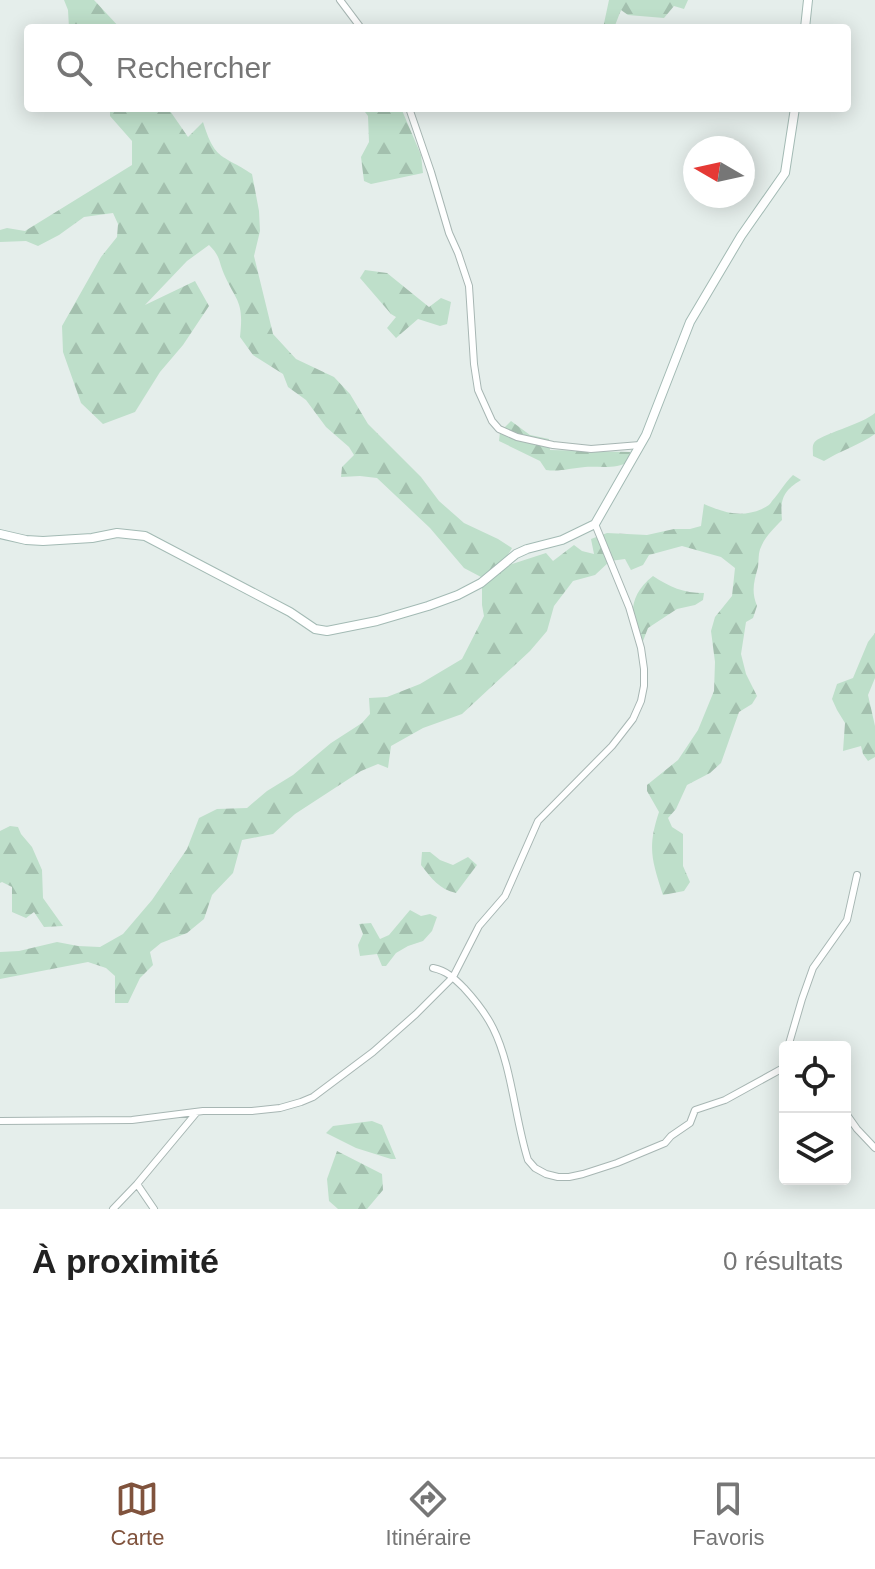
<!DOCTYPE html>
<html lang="fr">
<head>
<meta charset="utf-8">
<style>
  body { margin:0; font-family:Helvetica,sans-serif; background:#f6f6f6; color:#222 }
  .controls { position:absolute; right:24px; bottom:24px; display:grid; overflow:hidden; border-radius:8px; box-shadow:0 4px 20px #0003 }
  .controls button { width:72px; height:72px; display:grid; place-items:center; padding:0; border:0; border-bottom:2px solid #e0e0e0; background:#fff; color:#222; font:40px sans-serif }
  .compass { position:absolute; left:683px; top:136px; width:72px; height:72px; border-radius:50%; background:#fff; box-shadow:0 4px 20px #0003; rotate:279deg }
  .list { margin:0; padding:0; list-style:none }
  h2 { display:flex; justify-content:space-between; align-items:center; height:104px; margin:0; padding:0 32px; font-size:34px }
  h2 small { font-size:26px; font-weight:400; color:#767676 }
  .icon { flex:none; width:44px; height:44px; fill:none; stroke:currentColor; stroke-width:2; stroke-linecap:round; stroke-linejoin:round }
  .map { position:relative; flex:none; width:875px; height:1209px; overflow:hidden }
  .search { position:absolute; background:#fff; box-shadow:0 4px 20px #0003; left:24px; right:24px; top:24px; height:88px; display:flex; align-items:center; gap:20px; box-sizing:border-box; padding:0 28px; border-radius:8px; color:#767676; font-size:30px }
  .sheet { height:248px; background:#fff }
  nav { display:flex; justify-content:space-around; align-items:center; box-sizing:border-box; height:112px; border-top:2px solid #e0e0e0; background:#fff; font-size:22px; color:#767676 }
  nav a { display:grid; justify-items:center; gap:4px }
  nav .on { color:#80533d }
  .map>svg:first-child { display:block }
  .forest { fill:url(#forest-firs) }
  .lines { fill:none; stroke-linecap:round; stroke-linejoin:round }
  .street-casing { stroke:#a7b6b3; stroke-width:8 }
  .secondary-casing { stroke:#a3bab4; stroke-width:10 }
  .street { stroke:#fff; stroke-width:6 }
  .secondary { stroke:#fff; stroke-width:8 }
</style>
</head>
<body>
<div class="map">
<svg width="875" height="1209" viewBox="0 0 875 1209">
  <defs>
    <pattern id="forest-firs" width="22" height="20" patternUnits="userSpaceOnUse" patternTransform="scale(2)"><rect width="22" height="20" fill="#bedfca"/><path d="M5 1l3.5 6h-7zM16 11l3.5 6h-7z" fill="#a3c0ae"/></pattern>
  </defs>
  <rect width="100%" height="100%" fill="#e5eeeb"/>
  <path class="forest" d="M64,0H94L120,28H69L68,10Z
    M609,0H688L684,9L674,6L664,18L628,15L621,10L614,28H603Z
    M110,108H168L188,137L203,122C215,161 222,154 252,174L259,211L260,231L254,256L273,334L296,359L334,377L350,394L368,424L421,477L439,501L464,523L498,539L512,548L506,558L481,577L464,568L430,528L377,478L360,476L341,477L342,467L354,455L349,447L326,427L306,400L288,387L283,374L253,355L240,337C244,301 237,303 224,274C218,260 221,257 209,245L187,261L145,305L195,281L209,306L183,345L160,372L135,412L103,424L81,403L63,352L62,326L101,257L117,237L118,224L113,213L84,217L59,235L38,246L26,241L0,242V230L7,228L25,231L132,165V141L110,116Z
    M362,108H401L421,155L423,173L371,184L364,181L361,157L369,142L368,116Z
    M365,270L387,273L429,307L441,298L451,302L447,324L440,326L418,319L396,338L387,328L396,317L391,314L360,278Z
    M875,413V434C859,445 840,451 824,461L813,456C813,451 812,446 814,443C818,435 863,424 875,413Z
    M511,421L530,435L549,439L550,450L630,452L629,461C616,470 600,466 585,467C571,468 560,472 546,470L540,461L499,441L500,432Z
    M793,475L801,480C783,491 780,499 782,520C774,528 765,537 761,547C758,553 759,560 758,567C754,582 751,591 757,606L753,618L746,622L741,654L746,674L757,696L752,704L739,712L721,763L710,773L687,785L676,809L668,818L672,827L683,834V866L690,882L684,891L663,895C652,860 647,848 659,812L647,791V785L678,760L698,730L714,691L715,662L711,631L715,617L732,596L735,568L721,557L682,546L649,555L643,565L631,570L625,559L610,561L595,575L573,581L554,606L547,631L530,651L462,714L423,728L391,746L388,768L378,764L361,771L295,814L273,834L242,840L233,873L212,895L204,919L187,933L161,943L150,952L153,965L140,978L128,1003H115V976L106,968L88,962L0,979V952L19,951L57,942L78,946L100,947L123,934L152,900L187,849L199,818L217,809L247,808L267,791L293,775L331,743L362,723L370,714L369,698L387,697L420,684L462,659L484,616L482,605V585L509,565L546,553L553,561L574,545L582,551L594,554L591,539L607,533L647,535L674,529H690L701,526L704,504C725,513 741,518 762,509C767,506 769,506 772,501C780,492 784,484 793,475Z
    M653,576C670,587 683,593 704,593L703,600L695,605L677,609L648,628L643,641L638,640C629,614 630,594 653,576Z
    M875,633V678L868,695L875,726V757L868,761L863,754L861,746L843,751L845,723L837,710L832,699L837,684L853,678L868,642Z
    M10,826L18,827L21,834L32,847L42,870L43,898L63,926L44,927L34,912L26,918L12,912V887L2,882L0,883V831Z
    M422,852H430L440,860L453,865L468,857L477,865L456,893C439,889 432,879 421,865Z
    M410,910L421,916L430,914L437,917L432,931L423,941L408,946L396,953L386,966H382L377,954L360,956L358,945L363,934L359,924L371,923L380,939L389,935Z
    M372,1121L382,1125L396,1159H391L356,1148L326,1133L333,1126Z
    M337,1151L382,1174L383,1190L367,1209H338L329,1201L327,1179Z"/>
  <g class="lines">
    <g class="street-casing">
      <path id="street" d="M340,0L361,28
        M409,108L431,172L449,233L458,253L469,286L474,364L478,390L492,421L499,429L517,437L553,445L591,449L640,445
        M433,968C447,971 454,978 464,988C475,1000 486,1014 493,1028C512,1066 515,1120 528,1160L535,1168L546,1174L558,1177H569L583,1174L617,1163L665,1143L671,1136L690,1123L695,1110L725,1100L785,1067
        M788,1047L802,999L813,968L847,920L857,875
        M845,1112L857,1129L875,1148
        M0,1121L132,1120L203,1111H252L280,1108L301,1102L313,1097L373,1052L416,1014L453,977L479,926L505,896L538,821L612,746L633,719L641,701L644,686V669L641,648L629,607L595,524
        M137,1184L154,1209
        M113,1209L137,1184L197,1112"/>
    </g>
    <g class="secondary-casing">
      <path id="secondary" d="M805,28L808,0
        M0,534L26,540L43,541L92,538L117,533L145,536L290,612L315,629L327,631L377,621L428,606L458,595L481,583L516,554L527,549L562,540L595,524L646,435L690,322L741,236L785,173L795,108"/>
    </g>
    <use href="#street" class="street"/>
    <use href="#secondary" class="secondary"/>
  </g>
</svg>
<div class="controls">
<button><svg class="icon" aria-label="locate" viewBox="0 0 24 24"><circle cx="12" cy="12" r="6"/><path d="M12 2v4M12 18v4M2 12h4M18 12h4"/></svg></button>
<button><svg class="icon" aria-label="layers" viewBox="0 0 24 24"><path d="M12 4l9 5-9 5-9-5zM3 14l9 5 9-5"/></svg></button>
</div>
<svg class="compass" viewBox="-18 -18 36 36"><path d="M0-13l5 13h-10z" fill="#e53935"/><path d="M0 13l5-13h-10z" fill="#767676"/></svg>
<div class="search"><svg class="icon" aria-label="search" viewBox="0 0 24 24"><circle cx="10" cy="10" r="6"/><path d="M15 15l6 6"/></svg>Rechercher</div>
</div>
<section class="sheet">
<h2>À proximité<small>0 résultats</small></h2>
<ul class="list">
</ul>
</section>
<nav>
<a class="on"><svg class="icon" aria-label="map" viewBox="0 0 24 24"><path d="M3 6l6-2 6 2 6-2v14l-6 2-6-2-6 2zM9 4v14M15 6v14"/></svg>Carte</a>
<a><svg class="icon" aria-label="directions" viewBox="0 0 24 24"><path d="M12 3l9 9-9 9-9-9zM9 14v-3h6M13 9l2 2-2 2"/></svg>Itinéraire</a>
<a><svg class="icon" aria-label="saved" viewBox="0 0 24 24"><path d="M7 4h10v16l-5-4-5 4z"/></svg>Favoris</a>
</nav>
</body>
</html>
